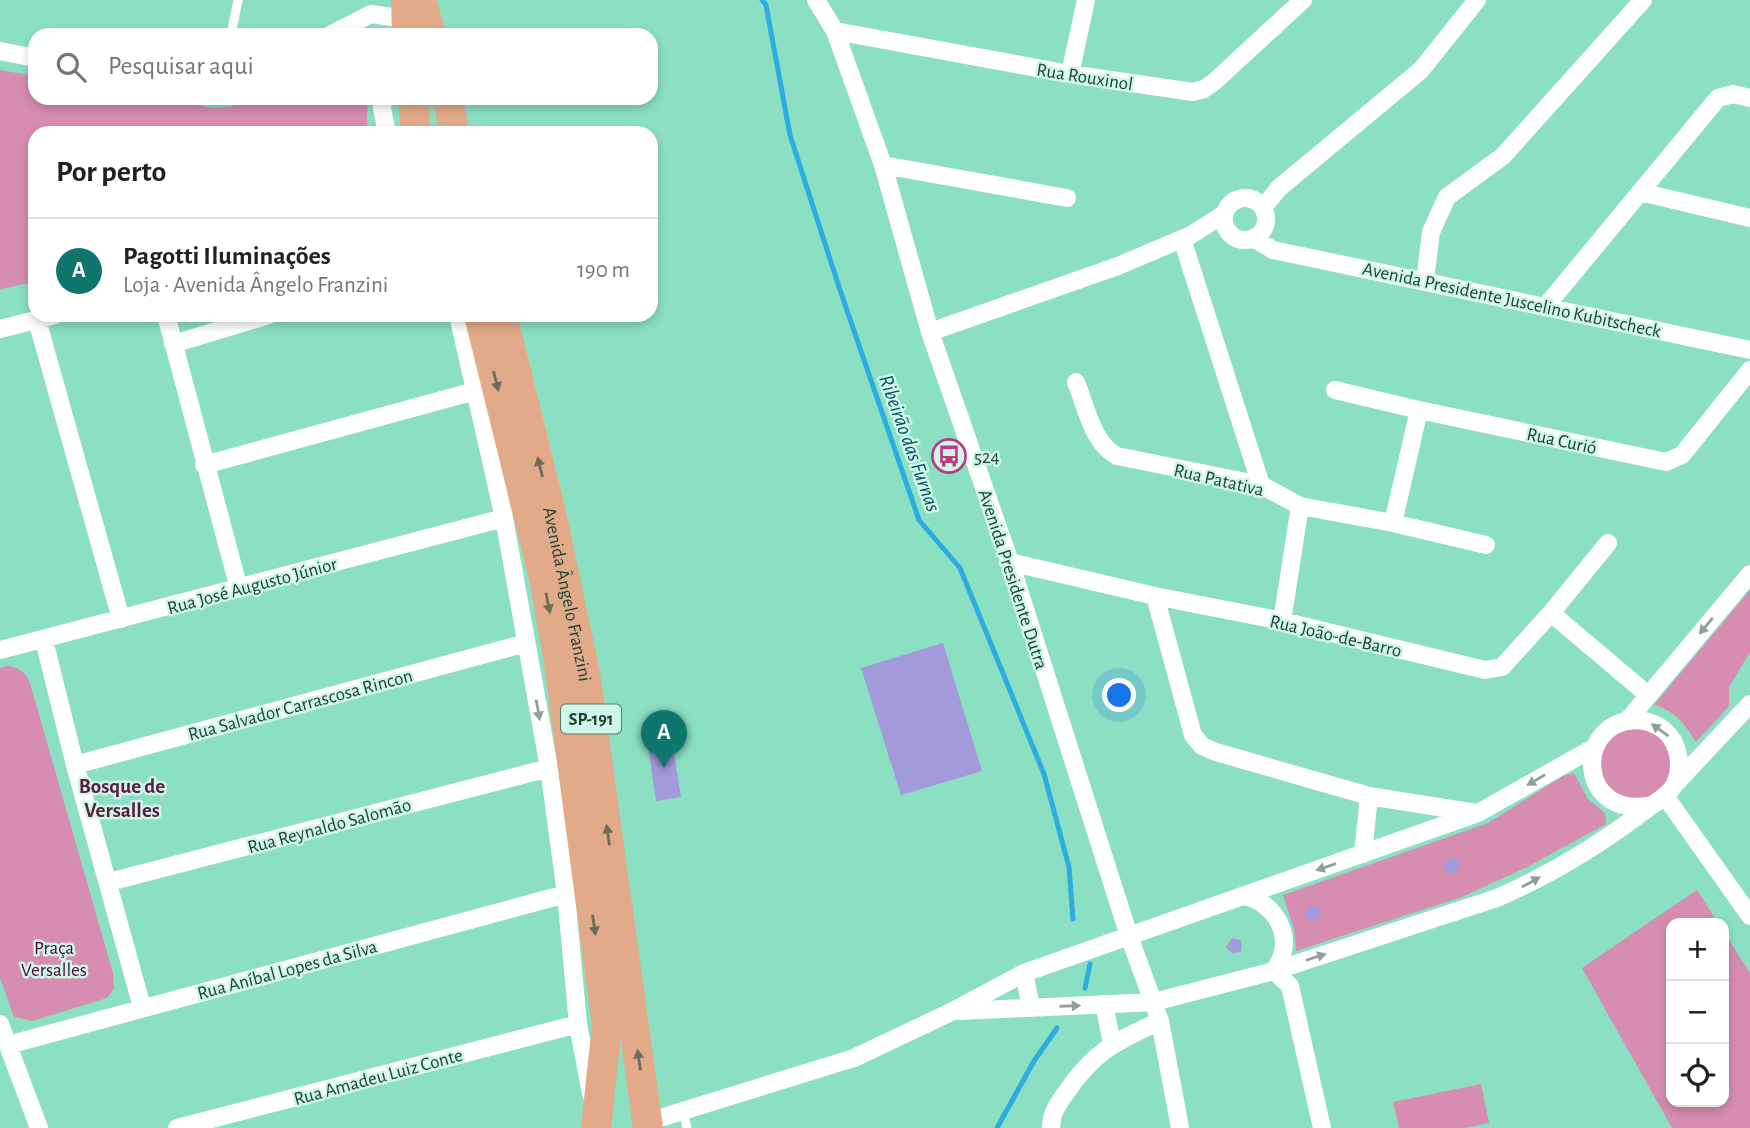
<!DOCTYPE html>
<html lang="pt">
<head>
<meta charset="utf-8">
<style>
  body { margin:0; font-family:"Alegreya Sans",sans-serif; background:#f2f2f2; color:#202124 }
  .controls { position:absolute; right:21px; bottom:21px; display:grid; overflow:hidden; border-radius:14px; box-shadow:0 4px 10px #0003 }
  .controls button { width:63px; height:63px; display:grid; place-items:center; padding:0; border:0; border-bottom:2px solid #e0e0e0; background:#fff; color:#202124; font:35px sans-serif }
  .you { position:absolute; left:1120px; top:696px; width:24px; height:24px; margin:-18px; border:5px solid #fff; border-radius:50%; background:#1a73e8; box-shadow:0 0 0 10px #1a73e833 }
  .badge { display:grid; place-items:center; width:46px; height:46px; border-radius:50%; background:#0f766e; color:#fff; font-size:23px; font-weight:700 }
  .pin { position:absolute; translate:-50% -58px; filter:drop-shadow(0 2px 4px #0008) }
  .pin::after { content:''; position:absolute; top:37px; width:24px; height:21px; background:inherit; clip-path:polygon(0 0,100% 0,50% 100%) }
  .list { margin:0; padding:0; list-style:none }
  h2 { display:flex; justify-content:space-between; align-items:center; height:91px; margin:0; padding:0 28px; font-size:30px }
  h2 small { font-size:23px; font-weight:400; color:#757577 }
  .list li { display:grid; grid-template-columns:46px 1fr auto; gap:21px; align-items:center; box-sizing:border-box; height:105px; padding:0 28px; border-top:2px solid #e0e0e0 }
  .list b { display:block; font-size:26px; white-space:nowrap }
  .list p { margin:0; font-size:23px; white-space:nowrap; color:#757577 }
  .list em { font-size:23px; font-style:normal; color:#757577 }
  .icon { flex:none; width:38px; height:38px; fill:none; stroke:currentColor; stroke-width:2; stroke-linecap:round; stroke-linejoin:round }
  .map { position:relative; flex:none; width:1750px; height:1128px; overflow:hidden }
  .search { position:absolute; background:#fff; box-shadow:0 4px 10px #0003; left:28px; top:28px; width:630px; height:77px; display:flex; align-items:center; gap:18px; box-sizing:border-box; padding:0 24px; border-radius:21px; color:#757577; font-size:26px }
  .panel { position:absolute; background:#fff; box-shadow:0 4px 10px #0003; left:28px; top:126px; width:630px; height:196px; border-radius:21px }
  .map>svg:first-child { display:block }
  .green { fill:#d68daf }
  .lines { fill:none; stroke-linecap:round; stroke-linejoin:round }
  .stream { stroke:#2caddf; stroke-width:5 }
  .building { fill:#a39adb }
  .lane { stroke:#fff; stroke-width:9 }
  .street { stroke:#fff; stroke-width:18 }
  .primary { stroke:#e2aa88; stroke-width:30 }
  .oneway { fill:#6d6c57 }
  .oneway2 { fill:#8fa09a }
  .labels { text-anchor:middle; stroke-width:5; stroke-linejoin:round; paint-order:stroke }
  .shield { fill:#cff7e7; stroke:#54786b; stroke-width:2 }
  .shield-label { font-size:18px; font-weight:bold; fill:#1f4236 }
  .street-label { font-size:19px; fill:#1f4236; stroke:#cff7e7 }
  .poi-label { font-size:19px; fill:#1f4236; stroke:#cff7e7; text-anchor:start }
  .park-label { font-size:19px; fill:#510533; stroke:#cff7e7 }
  .water-label { font-size:21px; font-style:italic; fill:#054d67; stroke:#cff7e7 }
  .neighbourhood-label { font-size:21px; font-weight:bold; fill:#5b1d3f; stroke:#cff7e7 }
</style>
</head>
<body>
<div class="map">
<svg width="1750" height="1128" viewBox="0 0 1750 1128">
  <rect width="100%" height="100%" fill="#8bdfc2"/>
  <path class="green" d="M0,70L35,76V98H158L213,108L230,107L249,98H367V133H35V282L0,289Z
    M1750,590V652L1729,687V706L1696,742C1684,723 1676,711 1654,705Z
    M7,666C18,667 26,672 30,683L113,973L114,989L107,998L32,1021L14,1017L0,978V668Z
    M1600 764a36 36 0 1 1 72 0a36 36 0 1 1-72 0Z
    M1574,773L1588,799L1605,813L1606,824L1529,866L1462,897L1296,951L1294,929L1283,895L1488,823L1563,776Z
    M1697,890L1718,923H1671V1102H1724V932L1750,973V1128H1672L1582,968Z
    M1481,1084L1489,1123L1464,1128H1399L1393,1102Z"/>
  <g class="lines">
    <path class="stream" d="M762,0L766,5L790,135L839,287L919,520L960,568L1044,774L1069,867L1073,919
      M1085,988L1090,964
      M997,1128L1034,1061L1057,1028"/>
  </g>
  <path class="building" d="M943,643L982,771L901,795L861,668Z
    M671,736L681,797L656,801L647,739Z
    M1448,858L1459,861L1458,872L1448,874L1443,867Z
    M1310,905L1320,908L1319,919L1309,921L1304,914Z
    M1232,938L1242,941L1241,952L1232,953L1226,947Z"/>
  <g class="lines">
    <path class="lane" d="M231,35L238,0
      M683,1111L687,1128"/>
    <path class="street" d="M816,0L835,31L883,165L930,332L1010,562L1129,936L1160,1021L1180,1128
      M835,31L1070,74L1193,92L1204,89L1214,82L1303,0
      M330,35L371,14L405,19L414,24
      M0,51L35,58
      M1070,74L1086,0
      M383,98L382,108L387,133
      M883,165L1067,198
      M1640,192L1750,218
      M1224 219a21 21 0 1 1 42 0a21 21 0 1 1-42 0Z
      M1263,208L1279,188L1421,70L1477,0
      M1253,238L1273,250L1750,350
      M1182,239L1261,485
      M1425,280L1431,232L1447,197L1503,156L1643,0
      M1546,306L1718,98L1733,94L1750,98
      M166,315L239,589
      M458,315L504,518L549,768L566,894L578,1024L591,1094
      M37,320L121,619
      M0,329L55,315
      M930,332L1118,266L1191,235L1224,214
      M173,344L269,315
      M1076,382C1086,407 1093,444 1117,456L1261,485L1300,506L1393,523L1486,545
      M1335,390L1419,410L1666,462L1682,455L1750,370
      M204,465L475,391
      M1393,523L1419,410
      M1010,562L1155,596L1282,621L1485,670L1502,667L1551,613L1608,543
      M1155,596L1193,735L1202,746L1216,752L1369,796L1363,854
      M1551,613L1648,695
      M1282,621L1300,506
      M44,640L75,765L142,1007
      M0,650L504,518
      M1627,721L1750,574
      M75,765L526,643
      M1677,782L1750,704
      M1369,796L1476,813
      M1665,796L1750,916
      M109,882L549,768
      M1244,896C1270,900 1290,928 1282,955C1281,960 1277,966 1274,971L1290,986L1322,1128
      M1024,973L1031,1007
      M1104,1004L1112,1043
      M960,1011L1154,1002L1274,971L1497,898C1550,875 1601,844 1648,808C1658,801 1669,795 1675,784C1683,766 1679,743 1664,730C1656,724 1645,720 1635,720C1573,723 1578,821 1652,805
      M0,1024L39,1128
      M8,1045L566,894
      M647,1122L854,1058L953,1011L1024,973L1478,813L1595,747
      M177,1128L578,1024
      M1051,1128C1051,1113 1057,1106 1065,1094C1094,1051 1115,1042 1160,1021"/>
    <g class="primary">
      <path d="M406,0L407,35"/>
      <path d="M421,0L431,35"/>
      <path d="M413,98L416,133"/>
      <path d="M447,98L455,133"/>
      <path d="M479,315L544,578L558,655L607,1025L596,1128"/>
      <path id="s1" d="M502,315L550,508L585,673L648,1128"/>
    </g>
  </g>
  <defs><path id="oneway-solid" d="M-6-.8H1V-3.2L6.5 0L1 3.2V.8H-6Z" transform="scale(1.75)"/></defs>
  <g class="oneway">
    <use href="#oneway-solid" transform="translate(496 381) rotate(76)"/>
    <use href="#oneway-solid" transform="translate(540 467) rotate(-104)"/>
    <use href="#oneway-solid" transform="translate(548 603) rotate(79)"/>
    <use href="#oneway-solid" transform="translate(608 835) rotate(-98)"/>
    <use href="#oneway-solid" transform="translate(594 925) rotate(82)"/>
    <use href="#oneway-solid" transform="translate(639 1060) rotate(-98)"/>
  </g>
  <g class="oneway2">
    <use href="#oneway-solid" transform="translate(1706 626) rotate(130)"/>
    <use href="#oneway-solid" transform="translate(538 710) rotate(80)"/>
    <use href="#oneway-solid" transform="translate(1660 730) rotate(-144)"/>
    <use href="#oneway-solid" transform="translate(1536 780) rotate(150)"/>
    <use href="#oneway-solid" transform="translate(1326 867) rotate(161)"/>
    <use href="#oneway-solid" transform="translate(1531 882) rotate(-29)"/>
    <use href="#oneway-solid" transform="translate(1316 957) rotate(-18)"/>
    <use href="#oneway-solid" transform="translate(1070 1006) rotate(-2)"/>
  </g>
  <defs>
    <g id="bus-ring" transform="scale(1.75)"><circle r="9.5" fill="#cff7e7" stroke="#bb3982" stroke-width="1.5"/><path d="M-5-6H5V4H4V6H2V4H-2V6H-4V4H-5ZM-3.5-4V0h7V-4ZM-3.5 1.2v1.5H-2V1.2ZM2 1.2v1.5H3.5V1.2Z" fill="#bb3982"/></g>
  </defs>
  <g fill-rule="evenodd">
    <use href="#bus-ring" x="949" y="456"/>
  </g>
  <g class="labels">
    <rect class="shield" x="561" y="704.5" width="60" height="29" rx="5"/>
    <g class="shield-label">
      <text x="591" y="725">SP-191</text>
    </g>
    <g class="street-label">
      <text transform="translate(1085 76) rotate(9)" y="7">Rua Rouxinol</text>
      <text transform="translate(1512 299) rotate(12)" y="7">Avenida Presidente Juscelino Kubitscheck</text>
      <text transform="translate(1562 440) rotate(12)" y="7">Rua Curió</text>
      <text transform="translate(1219 479) rotate(13)" y="7">Rua Patativa</text>
      <text transform="translate(1014 579) rotate(72)" y="7">Avenida Presidente Dutra</text>
      <text transform="translate(252 585) rotate(-15)" y="7">Rua José Augusto Júnior</text>
      <text dy="7" stroke="none"><textPath href="#s1" startOffset="287">Avenida Ângelo Franzini</textPath></text>
      <text transform="translate(1336 635) rotate(13)" y="7">Rua João-de-Barro</text>
      <text transform="translate(300 704) rotate(-15)" y="7">Rua Salvador Carrascosa Rincon</text>
      <text transform="translate(329 825) rotate(-15)" y="7">Rua Reynaldo Salomão</text>
      <text transform="translate(287 969) rotate(-15)" y="7">Rua Aníbal Lopes da Silva</text>
      <text transform="translate(378 1076) rotate(-15)" y="7">Rua Amadeu Luiz Conte</text>
    </g>
    <g class="poi-label">
      <text x="974" y="463">524</text>
    </g>
    <g class="park-label">
      <text x="54" y="954">Praça<tspan x="54" dy="22">Versalles</tspan></text>
    </g>
    <g class="water-label">
      <text transform="translate(910 443) rotate(70)" y="7">Ribeirão das Furnas</text>
    </g>
    <g class="neighbourhood-label">
      <text x="122" y="793">Bosque de<tspan x="122" dy="24">Versalles</tspan></text>
    </g>
  </g>
</svg>
<div class="controls">
<button>+</button>
<button>−</button>
<button><svg class="icon" aria-label="locate" viewBox="0 0 24 24"><circle cx="12" cy="12" r="6"/><path d="M12 2v4M12 18v4M2 12h4M18 12h4"/></svg></button>
</div>
<div class="you"></div>
<div class="pin badge" style="left:664px;top:768px">A</div>
<div class="search"><svg class="icon" aria-label="search" viewBox="0 0 24 24"><circle cx="10" cy="10" r="6"/><path d="M15 15l6 6"/></svg>Pesquisar aqui</div>
<section class="panel">
<h2>Por perto<small></small></h2>
<ul class="list">
<li><span class="badge">A</span><div><b>Pagotti Iluminações</b><p>Loja · Avenida Ângelo Franzini</p></div><em>190 m</em></li>
</ul>
</section>
</div>
</body>
</html>
